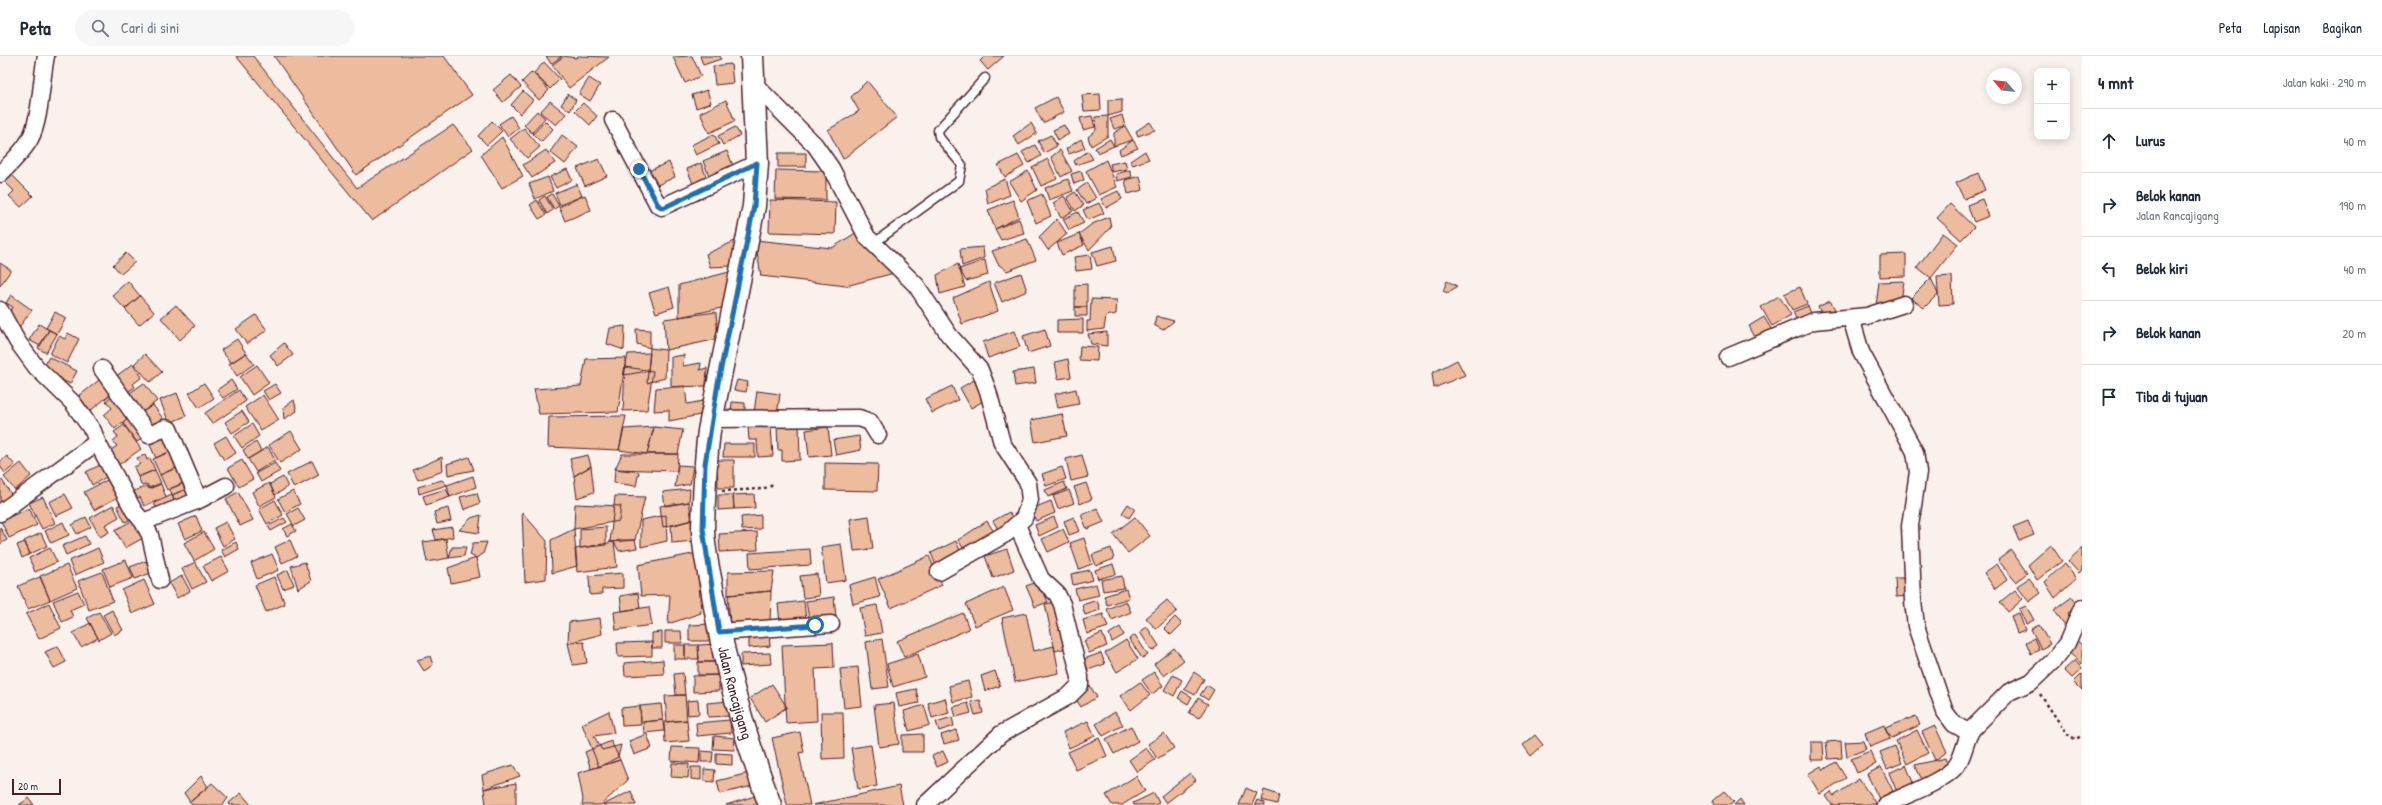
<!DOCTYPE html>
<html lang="id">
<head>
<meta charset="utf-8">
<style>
  body { margin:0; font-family:"Patrick Hand",sans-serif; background:#f6f6f7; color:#1f2937 }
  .controls { position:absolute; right:12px; top:12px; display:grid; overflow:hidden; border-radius:8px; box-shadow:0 2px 10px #0003 }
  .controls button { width:36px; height:36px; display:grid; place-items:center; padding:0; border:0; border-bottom:1px solid #e0e1e3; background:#fff; color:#1f2937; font:20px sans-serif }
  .compass { position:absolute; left:1986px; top:12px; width:36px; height:36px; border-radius:50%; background:#fff; box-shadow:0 2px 10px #0003; rotate:298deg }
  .scale { position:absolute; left:12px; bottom:10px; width:49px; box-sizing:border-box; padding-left:4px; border:2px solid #4a1f2b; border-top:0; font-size:11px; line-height:14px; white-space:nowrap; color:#4a1f2b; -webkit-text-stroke:3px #fff; paint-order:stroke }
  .stop { position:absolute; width:12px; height:12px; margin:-9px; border:3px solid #1f6fb2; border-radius:50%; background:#fff }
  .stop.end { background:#1f6fb2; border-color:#fff; box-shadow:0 1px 4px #0008 }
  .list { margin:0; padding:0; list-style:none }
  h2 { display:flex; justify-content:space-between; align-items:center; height:52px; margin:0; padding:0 16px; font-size:17px }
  h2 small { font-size:13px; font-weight:400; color:#747a83 }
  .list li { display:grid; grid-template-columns:26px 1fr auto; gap:12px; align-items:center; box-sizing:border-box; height:64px; padding:0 16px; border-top:1px solid #e0e1e3 }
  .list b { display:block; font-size:15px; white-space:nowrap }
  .list p { margin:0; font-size:13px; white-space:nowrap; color:#747a83 }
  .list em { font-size:13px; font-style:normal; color:#747a83 }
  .icon { flex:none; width:22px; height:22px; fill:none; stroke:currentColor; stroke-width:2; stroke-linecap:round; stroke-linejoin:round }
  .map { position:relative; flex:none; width:2082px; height:749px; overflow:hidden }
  header { display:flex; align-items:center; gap:24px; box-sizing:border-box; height:56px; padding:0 20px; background:#fff; border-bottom:1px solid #e0e1e3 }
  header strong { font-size:19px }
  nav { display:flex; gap:22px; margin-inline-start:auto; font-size:14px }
  .search { width:280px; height:36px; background:#f6f6f7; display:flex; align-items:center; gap:10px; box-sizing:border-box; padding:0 14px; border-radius:22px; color:#747a83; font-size:15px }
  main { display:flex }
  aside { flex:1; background:#fff }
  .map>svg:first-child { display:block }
  .building { fill:#edbb9e; stroke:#4a1f2b }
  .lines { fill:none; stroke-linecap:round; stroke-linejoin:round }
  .lane-casing { stroke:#4a1f2b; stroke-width:11 }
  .street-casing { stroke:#4a1f2b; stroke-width:19 }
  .secondary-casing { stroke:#4a1f2b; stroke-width:25 }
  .path { stroke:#4a1f2b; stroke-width:2.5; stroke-dasharray:3 3; stroke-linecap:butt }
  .lane { stroke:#fff; stroke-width:8 }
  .street { stroke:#fff; stroke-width:16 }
  .secondary { stroke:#fff; stroke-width:22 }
  .route { stroke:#1f6fb2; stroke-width:5 }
  .labels { text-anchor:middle; stroke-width:3; stroke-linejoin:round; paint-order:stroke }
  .street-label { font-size:15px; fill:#4a1f2b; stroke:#fff }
</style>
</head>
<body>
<header>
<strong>Peta</strong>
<div class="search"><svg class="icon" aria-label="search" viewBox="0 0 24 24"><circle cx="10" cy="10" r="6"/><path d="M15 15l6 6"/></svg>Cari di sini</div>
<nav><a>Peta</a><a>Lapisan</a><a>Bagikan</a></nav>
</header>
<main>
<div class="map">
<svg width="2082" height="749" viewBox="0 0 2082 749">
  <rect width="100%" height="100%" fill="#fbf1ec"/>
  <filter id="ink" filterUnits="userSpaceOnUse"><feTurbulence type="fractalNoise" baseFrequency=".025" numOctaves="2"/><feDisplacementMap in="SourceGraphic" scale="8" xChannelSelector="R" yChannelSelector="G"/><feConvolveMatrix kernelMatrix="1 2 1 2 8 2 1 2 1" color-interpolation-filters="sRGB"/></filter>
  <g filter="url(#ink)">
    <path class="building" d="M236,0H253L357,132L453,69L473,93L372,165Z
      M274,0H444L472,39L356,119Z
      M546,0H562L551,8Z
      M564,0L576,2L578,0L609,1L569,32L552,9Z
      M692,0L701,20L685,27L673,1Z
      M700,0H720L721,3L703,9Z
      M985,0H1004L988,14L980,5Z
      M544,6L560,23L550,33L534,17Z
      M731,8L733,27L715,29L713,10Z
      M532,16L549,34L539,44L522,26Z
      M511,19L521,31L503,46L493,34Z
      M589,22L600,29L590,45L579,38Z
      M867,25L897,61L843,103L828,74L859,55L851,41Z
      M707,34L711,47L696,52L692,39Z
      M523,35L533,44L520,58L511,49Z
      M568,38L576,44L570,55L561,49Z
      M1100,38L1101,54L1084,55L1082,39Z
      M1056,41L1064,56L1043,67L1035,52Z
      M1122,43V56L1108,60V44Z
      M726,44L735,65L709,77L700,57Z
      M550,45L566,58L556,69L540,56Z
      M583,47L597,60L590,69L575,55Z
      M537,55L545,62L532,77L524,69Z
      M1122,59L1125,70L1114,73L1110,63Z
      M511,60L519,72L508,81L499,68Z
      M1092,60L1095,71L1083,74L1080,62Z
      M1108,60V80L1091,90L1088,81L1096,74L1095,61Z
      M492,65L502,75L487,89L478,80Z
      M545,65L553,73L541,86L533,78Z
      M1150,66L1155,74L1138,80L1136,75Z
      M1031,67L1037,77L1019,89L1013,80Z
      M1064,69L1069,78L1058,84L1053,74Z
      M1125,70L1133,84L1114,90V77Z
      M735,71L740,79L723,89L718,80Z
      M524,72L540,91L527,102L510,83Z
      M714,78L719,88L696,99L691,89Z
      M562,79L578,91L565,108L550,96Z
      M1051,79L1057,90L1044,97L1038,85Z
      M502,81L523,120L502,132L481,99Z
      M1081,83L1085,92L1069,98L1066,93Z
      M1110,83L1114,90L1098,97L1095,92Z
      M1133,84L1138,92L1121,99L1119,94Z
      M1035,89L1041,100L1029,107L1022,96Z
      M546,94L555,107L532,122L523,109Z
      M1060,94L1072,115L1061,121L1051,101Z
      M727,95L734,112L710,122L703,105Z
      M1088,95L1093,103L1076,109L1074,105Z
      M1145,95L1149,103L1133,109L1130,105Z
      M778,97H806V111H778Z
      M1018,99L1024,110L1005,121L998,109Z
      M599,103L607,120L585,130L577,112Z
      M1048,103L1057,123L1041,130L1032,111Z
      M1106,104L1117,131L1099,139L1086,115Z
      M1125,105L1127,113L1112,116L1110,108Z
      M669,106L675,121L653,131L646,116Z
      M701,107L708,125L694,130L687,113Z
      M567,113L572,124L556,132L550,121Z
      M776,114L826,115V144L775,143Z
      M1130,114L1132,121L1117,125L1116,118Z
      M1028,115L1037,134L1021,145L1009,126Z
      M1081,115L1084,124L1074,128L1071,118Z
      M9,116L33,140L21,151L9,140L14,135L2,123Z
      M1978,117L1985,134L1964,143L1956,127Z
      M1140,120L1143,134L1128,138L1125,124Z
      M548,121L553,135L535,143L529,128Z
      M1005,123L1010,139L988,148L985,132Z
      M1068,123L1073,135L1049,144L1045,132Z
      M1087,127L1096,142L1086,148L1077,134Z
      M577,128L582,140L560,149L555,137Z
      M1118,135L1122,143L1106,152L1101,143Z
      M1075,136L1084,149L1075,155L1067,141Z
      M552,138L559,150L554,153L547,141Z
      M1042,138L1051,160L1036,167L1027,145Z
      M585,139L591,154L565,165L559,151Z
      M545,140L553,154L547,158L539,144Z
      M1064,140L1073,155L1061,162L1053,147Z
      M1982,143L1989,160L1974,166L1967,149Z
      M537,144L546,159L539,163L530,149Z
      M770,144L836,146L835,178L769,176Z
      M1013,144L1019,161L995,173L988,154Z
      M1099,147L1104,157L1088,164L1083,154Z
      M1950,148L1974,171L1961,184L1937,162Z
      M1078,156L1084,167L1069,174L1063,163Z
      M1109,161L1111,171L1089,194L1079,178L1092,168Z
      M1019,163L1024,177L1001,184L995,173Z
      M1057,163L1067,178L1048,194L1039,181Z
      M857,176L894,217L846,230L761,220L755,184L832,192Z
      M1943,177L1958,188L1931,222L1917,211Z
      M1079,178L1084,189L1062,199L1057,187Z
      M1027,183L1036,204L1007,215L998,208L992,195Z
      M737,184L730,210L710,211L706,198Z
      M1113,190L1116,205L1097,210L1092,196Z
      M983,191L984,202L962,210L960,193Z
      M126,197L135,206L121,218L113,209Z
      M1906,198V220L1880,221V199Z
      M1090,199L1092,213L1076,215L1074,201Z
      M985,204L988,219L966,225L959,213Z
      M0,207L11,214L0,230Z
      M958,208L965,231L940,238L937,219Z
      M733,215L726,251L679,261V229Z
      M1021,217L1027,235L1002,246L994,227Z
      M1952,220L1953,248L1939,249L1937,221Z
      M1931,222L1938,238L1924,252L1911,242Z
      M128,225L140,240L125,253L112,239Z
      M1447,225L1457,230L1448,237L1443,235Z
      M1904,225L1901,245L1876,251L1879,226Z
      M989,226L998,255L962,268L953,242Z
      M1087,228V251H1075V229Z
      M669,231L674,251L656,257L649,237Z
      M1800,231L1807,248L1792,254L1784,238Z
      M11,239L32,254L20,270L6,260L13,251L6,247Z
      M140,240L154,256L139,269L125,253Z
      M1779,240L1791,259L1772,270L1761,251Z
      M1091,243L1117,244L1116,258L1106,260L1104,273L1087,275V265H1090Z
      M1830,245L1836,255L1824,261L1818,251Z
      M176,249L195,270L180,284L161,262Z
      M1808,250L1812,259L1797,265L1793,256Z
      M1075,251H1087V260H1075Z
      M55,256L66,262L57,278L46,272Z
      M716,256L718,283L666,294L664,263Z
      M256,259L267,274L247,288L236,273Z
      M1156,260L1174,265L1163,274L1154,269Z
      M1764,261L1773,276L1757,285L1749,270Z
      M1083,263V277H1057V264Z
      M39,268L49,274L40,290L29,284Z
      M625,270L624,294L607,288L610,272Z
      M636,273L650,274V292L637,288Z
      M1045,273L1050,290L1028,297L1023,280Z
      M49,274L57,278L46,297L38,292Z
      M1014,275L1020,291L988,302L983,286Z
      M1107,276V290L1091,288L1088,278Z
      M68,277L79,283L67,307L50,298L59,280L65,283Z
      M237,283L246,297L231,307L221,294Z
      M284,287L293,299L278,310L270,299Z
      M1080,290L1098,291L1097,305L1079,304Z
      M650,292L666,294L665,322L647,327Z
      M246,297L254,308L237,320L229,308Z
      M650,297L648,315L624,319L628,298Z
      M145,298L162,316L150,326L134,308Z
      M684,299L683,310L701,307L700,314L707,312L706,330L671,331V301Z
      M49,301L77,315L70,328L42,314Z
      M626,302L618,356L539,358L534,333L581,330L586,303Z
      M1068,303L1071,321L1058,323L1055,306Z
      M1457,304L1465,319L1434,332L1432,317Z
      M133,308L142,321L133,328L135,331L123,339L112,323Z
      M257,309L269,327L252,339L240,321Z
      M625,311L653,315L647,354L623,355Z
      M1034,313L1036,327L1015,330L1013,316Z
      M103,321L115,335L90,355L79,340Z
      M231,324L237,333L223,342L217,334Z
      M737,324L748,326L746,336L734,334Z
      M974,324L985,344L971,352L960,332Z
      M144,327L157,345L137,360L124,341Z
      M204,327L214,342L199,352L189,337Z
      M275,328L281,337L269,344L263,335Z
      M685,330L687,348L703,345L700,359L669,365V354L654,355L656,332Z
      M952,330L958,344L932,357L925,343Z
      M1076,333L1079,348L1058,352L1055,338Z
      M239,334L246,345L212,368L205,357Z
      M757,335L780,338L777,360L754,357Z
      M115,337L132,358L115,373L104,359L112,352L106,345Z
      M177,337L186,360L169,367L160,344Z
      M263,339L279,364L261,375L245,351Z
      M294,344L297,355L284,363L283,352Z
      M732,346L745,347V360L731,359Z
      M153,349L164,364L148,375L137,360Z
      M242,355L249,366L232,377L225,366Z
      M1062,358L1067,380L1035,386L1031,364Z
      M134,359L147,379L137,386L123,367Z
      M626,360L619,394L548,391L549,361Z
      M252,368L259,380L242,392L234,380Z
      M799,368L800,404L782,405V394H778L777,369Z
      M124,369L141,393L117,410L108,396L117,390L113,385L118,381L114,376Z
      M771,370L773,400L758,401L757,384H749L748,372Z
      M654,371L683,374L678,398H647Z
      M654,371L647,398L619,394L624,373Z
      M828,371L831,399L809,401L806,374Z
      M291,375L302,393L280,407L269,389Z
      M168,378L175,393L156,402L149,387Z
      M226,380L236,397L224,404L214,387Z
      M859,380L861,394L836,399L833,384Z
      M256,386L261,395L248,403L243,394Z
      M724,388H755V401H723Z
      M268,391L275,404L256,416L248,403Z
      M176,393L182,409L160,419L153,403Z
      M622,398H678L677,415L615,413Z
      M145,399L147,404L150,402L155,414L138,421L134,411L140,408L137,402Z
      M588,399L591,410L574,420L570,403Z
      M1082,399L1088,421L1071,425L1066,403Z
      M7,400L15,409L5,417L0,410V406Z
      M442,401L443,415L418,424L413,414Z
      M469,401L474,414L448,419L447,408Z
      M242,404L253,423L239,431L228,412Z
      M717,404H734V432H718Z
      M312,405L319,419L294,432L287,418Z
      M106,406L112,418L92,429L86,416Z
      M21,407L31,420L15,434L4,421Z
      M275,407L280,415L261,426L256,417Z
      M825,407L878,408L877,435L825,434Z
      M183,409L190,424L167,434L160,419Z
      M678,409L693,410L690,428L675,431Z
      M591,410L594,436L577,442L574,420Z
      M1062,411L1066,423L1046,430L1042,418Z
      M615,413L639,416L636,430L614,427Z
      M155,414L161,427L149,432L147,428L142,430L138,421Z
      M473,420L476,431L450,441L447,429Z
      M113,421L122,439L94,454L84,436Z
      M283,421L288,431L275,439L270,428Z
      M2,424L14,443L0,449V425Z
      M442,424L447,429L419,438L418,431Z
      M189,425L191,431L172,439L170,433Z
      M1064,426L1067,433L1048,441L1045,434Z
      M269,427L276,441L259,450L252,436Z
      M1086,427L1092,443L1080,448L1074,431Z
      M161,428L166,441L144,450L140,441L137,442L134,435L147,430L149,433Z
      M191,431L195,440L176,448L172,439Z
      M446,433L450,441L426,449L423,440Z
      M690,433L689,446L665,450L663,436Z
      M1069,434L1074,447L1058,453L1053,440Z
      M293,435L300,448L285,456L278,443Z
      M238,436L253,464L240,470L226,443Z
      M477,437L480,447L464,454L460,441Z
      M65,438L73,452L56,460L49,446Z
      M754,438L755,452L734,453L733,439Z
      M172,439L177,452L159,459L154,447Z
      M718,439H733L734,453L718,454Z
      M615,440L645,441L635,484L610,486Z
      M43,441L55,467L42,473L29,447Z
      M275,444L283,459L267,468L259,453Z
      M127,445L136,461L125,466L117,450Z
      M1051,445L1055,457L1036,465L1031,453Z
      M689,446L692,464L663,471L660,450Z
      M575,448L621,450L619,465L574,473Z
      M1128,448L1135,453L1129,462L1122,457Z
      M113,449L119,461L105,469L109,476L100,481L90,462Z
      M29,452L37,469L9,482L1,465Z
      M298,452L305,464L294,470L287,458Z
      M448,452L451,465L437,468L434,456Z
      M1097,452L1104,466L1087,473L1081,459Z
      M522,456L547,485L546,523L525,526Z
      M1009,456L1015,466L999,475L993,465Z
      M481,459L479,477L459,474L471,462Z
      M666,459L667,485L641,491V464Z
      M761,459V473L742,474L741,461Z
      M196,460L202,475L185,483L178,468Z
      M869,460L873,493L854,495L850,463Z
      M86,461L91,471L77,478L72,469Z
      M1054,461L1058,471L1039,480L1035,469Z
      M1074,461L1080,475L1069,479L1064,465Z
      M1135,461L1150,480L1128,497L1113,478Z
      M284,462L287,466L271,475L268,470Z
      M135,463L145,481L125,492L115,474Z
      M692,464L694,485L672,487L671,470Z
      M987,465L996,479L967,498L958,484Z
      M2028,465L2034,479L2019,485L2013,471Z
      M63,466L69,479L51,487L45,475Z
      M226,466L235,483L223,490L214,472Z
      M292,468L296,475L287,480L283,473Z
      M0,471L7,484L0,488Z
      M452,471L453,481L436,484L433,474Z
      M606,471V489L580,492V473Z
      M574,473L577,510L552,517L551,484Z
      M1063,473L1069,486L1048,496L1042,483Z
      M204,476L214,493L194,505L184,487Z
      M757,476L758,494L720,496L719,478Z
      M41,477L47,490L30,498L24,485Z
      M85,480L89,488L66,499L62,490Z
      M1084,482L1092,508L1079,513L1070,487Z
      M446,483L449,502L427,506L423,486Z
      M290,484L297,500L282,507L275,491Z
      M620,484H635L637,492L619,495L614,486Z
      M956,485L962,499L937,512L931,497Z
      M25,486L30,498L22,502L17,489Z
      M236,486L239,493L225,501L221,494Z
      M487,486L483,498L476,502L470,499L473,487Z
      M614,486L617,511L577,516L575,493Z
      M841,488L846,524L826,527L821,491Z
      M2051,489L2062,505L2037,524L2028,509Z
      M452,491H466L464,500L449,502Z
      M50,492L57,506L35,516L29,502Z
      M98,492L104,506L75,519L69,505Z
      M1111,492L1114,503L1096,510L1092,499Z
      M2082,492V514L2079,517L2068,505Z
      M810,493L811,509L750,513L749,497Z
      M1007,493L1014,514L993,522L985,500Z
      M2011,494L2027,517L2016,526L1998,504Z
      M697,497L701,557L668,568L670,539L641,540L638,509Z
      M272,498L279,514L257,523L251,507Z
      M929,500L942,529L891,552L878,523Z
      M221,501L229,515L211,525L203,510Z
      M476,502L480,521L451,527L448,512Z
      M126,504L133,522L110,531L103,513Z
      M146,505L151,517L135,523L130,511Z
      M195,506L206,526L192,533L182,513Z
      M305,506L311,525L298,533L291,510Z
      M2065,507L2076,523L2055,542L2045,526Z
      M1113,508L1116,518L1098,523L1095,514Z
      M1997,508L2007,524L1995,533L1984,517Z
      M67,509L77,532L50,544L40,520Z
      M288,514L294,529L283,533L277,519Z
      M1090,514L1093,524L1073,529L1071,518Z
      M774,515L771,535L728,539V516Z
      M102,516L113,545L89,554L78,525Z
      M623,517V532L602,533V538L590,539L589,520Z
      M817,518L819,540L803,542L800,520Z
      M182,520L190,535L177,542L169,527Z
      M1122,520L1124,532L1103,535L1101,524Z
      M40,521L50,544L28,553L18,530Z
      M274,521L285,548L266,556L255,529Z
      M875,521L880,541L853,548L849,529Z
      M1895,522H1910L1911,540L1896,541Z
      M2029,522L2041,537L2029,546L2017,530Z
      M144,524L155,548L132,558L122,534Z
      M1039,525L1048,546L1035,551L1026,530Z
      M1096,528L1099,539L1078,544L1075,533Z
      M1004,531L1013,554L975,570L966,548Z
      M1126,533L1129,542L1107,549L1104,540Z
      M2015,534L2023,543L2008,556L2000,546Z
      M78,535L84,548L70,554L73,561L62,566L53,545Z
      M771,535L770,567L730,569L728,539Z
      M638,537L640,552L622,555L620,540Z
      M834,541L836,561L809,563L806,545Z
      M2072,541L2078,550L2068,557L2074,566L2067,572L2054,554Z
      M1097,544L1100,554L1085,559L1082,549Z
      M1167,544L1177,555L1156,573L1146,562Z
      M804,545L806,564L780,567L778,548Z
      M1060,545L1070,591L1055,595L1045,548Z
      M1126,545L1131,556L1112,564L1107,553Z
      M49,547L61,572L39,583L26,558Z
      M877,549L882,577L865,580L860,552Z
      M2026,550L2034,564L2026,568L2019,553Z
      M649,551L652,569L616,574L614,556Z
      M112,554L123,574L114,579L103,559Z
      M99,556L111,577L99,584L87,562Z
      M963,557L969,573L904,601L897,585Z
      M1026,557L1034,595L1054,590L1059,617L1015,626L1002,562Z
      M2019,557L2025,574L2017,577L2011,560Z
      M1103,558L1108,571L1087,578L1083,564Z
      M1175,561L1182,568L1171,579L1164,572Z
      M600,562L602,578L568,587L569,566Z
      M90,567L98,582L81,591L73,577Z
      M713,568V585H689V569Z
      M2039,569L2050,588L2041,593L2031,573Z
      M1120,571L1124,579L1112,586L1109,578Z
      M1147,571L1159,590L1152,595L1140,576Z
      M665,575H681L682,587H665Z
      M662,576V592H652V577Z
      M1102,577L1107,590L1089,597L1084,585Z
      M769,579L770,590L749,592V581Z
      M1135,579L1148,599L1142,602L1129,583Z
      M2034,582L2039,594L2031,598L2026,586Z
      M882,583L889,631L872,633L866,586Z
      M2075,583L2082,589V608L2066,594Z
      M1126,584L1138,603L1117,616L1105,597Z
      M584,586L587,607L573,609L568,587Z
      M652,586V600L618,601L617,587Z
      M833,587L834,612L815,613L817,665L786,667L782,589Z
      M718,588V606H699L698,589Z
      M674,589H685V603H674Z
      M685,589H698L699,603H685Z
      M58,590L66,606L54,612L45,596Z
      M1174,592L1184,604L1164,620L1154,608Z
      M770,597L771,608L741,610V598Z
      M1101,597L1105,608L1088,614L1084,603Z
      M918,598L925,621L893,631L887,608Z
      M430,600L433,609L424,615L417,604Z
      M663,604L664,618L625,620L624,607Z
      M2075,604L2082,613L2072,622L2064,614Z
      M698,606H718L719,619H698Z
      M858,611L862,650L844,652L840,613Z
      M995,615L1000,630L985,635L981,620Z
      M1154,616L1163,630L1152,638L1142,624Z
      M1194,616L1204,623L1195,639L1184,633Z
      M683,617L685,639H676L674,618Z
      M2082,618V634L2074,626Z
      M719,619V635L693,636V620Z
      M1173,619L1182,624L1174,640L1164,634Z
      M968,625L972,641L953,646L949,630Z
      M1140,626L1150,639L1131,654L1120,640Z
      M772,628L787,651L765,666L750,642Z
      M1207,629L1214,634L1208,644L1200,639Z
      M1090,630L1097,641L1081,651L1074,640Z
      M916,633L919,647L899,651L896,637Z
      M1182,635L1192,641L1188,648L1178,642Z
      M685,639L687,664L667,666L665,640Z
      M945,642L949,657L932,662L928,647Z
      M1198,642L1208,648L1199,662L1189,657Z
      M698,644L699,658L688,659L687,645Z
      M980,644L983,657L975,659L971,646Z
      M730,645L731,660L708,661L707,647Z
      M894,647L899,688L879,691L874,649Z
      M968,647L971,657L956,661L953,651Z
      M661,648L663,664L641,666L640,650Z
      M924,649L930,669L909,675L904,655Z
      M640,650L641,669L622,670L621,652Z
      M609,655L614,677L594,680L602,694L621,689L618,701L599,711L582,668Z
      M821,656H843L844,702L822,703Z
      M1115,656L1123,669L1103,680L1096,668Z
      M1916,660L1920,669L1892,682L1887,677L1885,672Z
      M952,661L954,670L939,675L936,666Z
      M663,664L664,675L644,677L643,666Z
      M687,664L689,685L665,687L664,666Z
      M730,664L731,677L697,680L696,667Z
      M1088,665L1095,680L1069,692L1063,676Z
      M1884,669L1890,683L1870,691L1865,677Z
      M1131,670L1138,685L1114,698L1106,683Z
      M1935,670L1947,696L1935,704L1922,676Z
      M956,674L959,684L944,688L941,679Z
      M1917,674L1928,697L1907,708L1896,685Z
      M800,676L804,696L799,697L810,749H787L772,682Z
      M1164,677L1174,692L1157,703L1148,688Z
      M647,678L652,692L634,699L629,685Z
      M923,678V696H902V679Z
      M1535,679L1543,689L1531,700L1523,689Z
      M714,680L735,682L734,694L713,693Z
      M1099,682L1107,700L1076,714L1068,696Z
      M611,685L620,704L591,713L585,696Z
      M1841,685L1842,702L1828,703L1826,686Z
      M1863,685L1866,693L1847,701L1845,686Z
      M1811,686H1823L1824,704H1811Z
      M871,689L877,730L858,733L851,692Z
      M1895,690L1902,707L1887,713L1880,696Z
      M672,691L700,692L699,707L671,705Z
      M1146,692L1155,704L1137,716L1129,704Z
      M701,695L713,696L712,706H701Z
      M943,695L948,706L937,711L932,700Z
      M1870,695L1876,708L1857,717L1851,703Z
      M716,697L732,698V709L716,708Z
      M1946,702L1948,710L1922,724L1915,709Z
      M620,704L628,724L601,749H582L583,743L578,717Z
      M1836,706L1846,722L1820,738L1808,718L1821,710L1823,714Z
      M672,707L689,708L688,722L671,721Z
      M513,709L520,720L484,733L482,719Z
      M1906,709L1914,729L1897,736L1889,717Z
      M691,711H701V724L691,723Z
      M1881,711L1893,735L1879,743L1867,718Z
      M704,713L715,714L714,726L704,725Z
      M753,716L756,729L720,738L717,725Z
      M1190,717L1196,724L1166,747L1161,740Z
      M201,720L208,731L190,746L184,737Z
      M1136,720L1145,735L1122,749H1112L1106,739Z
      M1859,723L1876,748L1832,749L1826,740L1831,736L1834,740Z
      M212,727L228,742L223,749H192L190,746Z
      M516,727V749H486L484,733Z
      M899,730L903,749H813Z
      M1246,732L1257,737L1252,749H1239Z
      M1264,734L1279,739L1277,748L1261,744Z
      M631,735L636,749H603Z
      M1724,735L1734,746L1730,749H1715L1712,745Z
      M241,737L251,749H230L229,747Z
      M1154,737L1159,747L1154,749H1134L1133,747Z
      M755,740L758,749H726Z
      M29,742L34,749H19Z
      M1740,743L1744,749H1734Z
      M1257,744L1265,747V749H1255Z"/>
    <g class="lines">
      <g class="lane-casing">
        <path id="lane" d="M874,187L959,125L962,109L939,81L938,74L985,22"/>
      </g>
      <g class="street-casing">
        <path id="street" d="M754,28L815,89L831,112L867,181L916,229L949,279L980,314L988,335L1002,387L1028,427L1030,444L1024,462L1007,477L939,516
          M613,64L658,149L662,151L757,107
          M0,118C11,107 23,96 30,83C41,63 41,23 46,0
          M0,254L17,285L36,311L73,347L93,375L97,386
          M1851,262L1861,296L1915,396L1918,416L1910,470L1913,545L1916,570L1945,656L1954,668L1970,677
          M1728,301L1814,265L1867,260L1904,248
          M102,313L149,379L165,372L169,373L199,444
          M712,363L859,362L870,366L878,379
          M0,457L97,386L134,455L143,466L199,444L226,430
          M143,466L150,479L160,524
          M719,576L831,568
          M925,749L1001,678L1069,640L1080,629V621L1062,548L1057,538L1041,523L1017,469
          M1885,749C1905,739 1944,726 1957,709C1965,697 1965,682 1973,672L2009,636L2031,626L2053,605L2067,587L2082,552"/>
      </g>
      <g class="secondary-casing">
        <g id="secondary">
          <path id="s1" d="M752,0L757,107L754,150L709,375C705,407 704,439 703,472C703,491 708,512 712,532C723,606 744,678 770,749"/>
        </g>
      </g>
      <path class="path" d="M722,435L762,433L774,429
        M2040,638L2067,678L2075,683L2082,680"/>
      <use href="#lane" class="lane"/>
      <use href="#street" class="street"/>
      <use href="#secondary" class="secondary"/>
    </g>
  </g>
  <g class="lines" filter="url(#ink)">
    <path class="route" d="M639,113L658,149L663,152L757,107L754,150L718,327L705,408L703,473L719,576L815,569"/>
  </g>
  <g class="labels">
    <g class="street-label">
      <text dy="5" stroke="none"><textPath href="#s1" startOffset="645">Jalan Rancajigang</textPath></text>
    </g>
  </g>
</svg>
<div class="controls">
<button>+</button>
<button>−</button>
</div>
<svg class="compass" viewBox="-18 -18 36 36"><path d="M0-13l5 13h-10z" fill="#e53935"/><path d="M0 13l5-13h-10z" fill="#747a83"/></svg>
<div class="scale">20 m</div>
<div class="stop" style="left:815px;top:569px"></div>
<div class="stop end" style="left:639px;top:113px"></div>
</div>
<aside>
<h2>4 mnt<small>Jalan kaki · 290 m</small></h2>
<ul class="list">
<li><svg class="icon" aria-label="ahead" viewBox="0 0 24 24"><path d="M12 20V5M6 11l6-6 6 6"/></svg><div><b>Lurus</b></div><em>40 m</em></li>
<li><svg class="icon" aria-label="right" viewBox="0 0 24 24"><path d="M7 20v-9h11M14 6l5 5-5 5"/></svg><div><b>Belok kanan</b><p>Jalan Rancajigang</p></div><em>190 m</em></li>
<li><svg class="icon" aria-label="left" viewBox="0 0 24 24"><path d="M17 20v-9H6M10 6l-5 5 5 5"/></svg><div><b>Belok kiri</b></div><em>40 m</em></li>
<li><svg class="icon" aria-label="right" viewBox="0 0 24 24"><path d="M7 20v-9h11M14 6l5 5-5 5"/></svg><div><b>Belok kanan</b></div><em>20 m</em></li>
<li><svg class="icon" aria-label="arrive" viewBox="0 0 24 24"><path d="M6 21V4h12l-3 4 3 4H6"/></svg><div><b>Tiba di tujuan</b></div></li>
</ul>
</aside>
</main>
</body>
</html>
